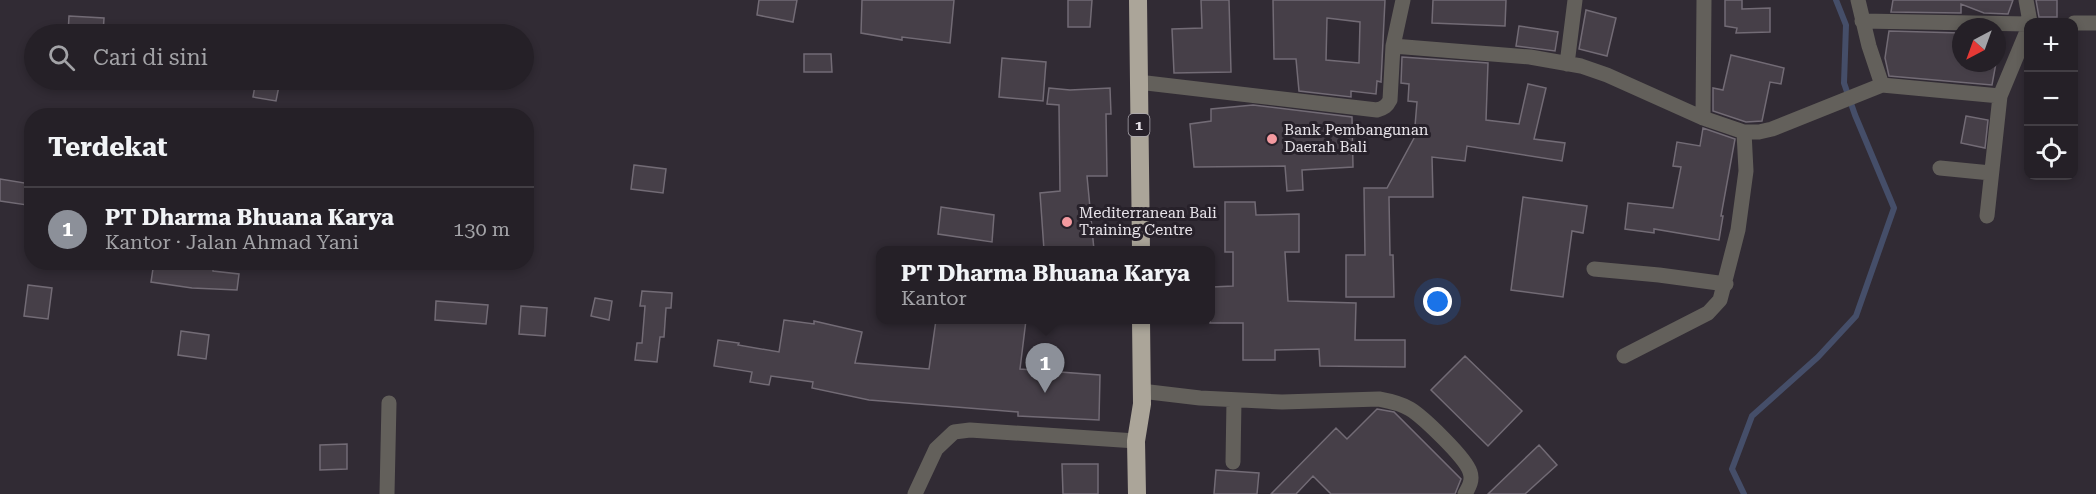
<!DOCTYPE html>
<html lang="id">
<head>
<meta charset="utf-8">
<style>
  body { margin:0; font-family:"Roboto Serif",serif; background:#312d33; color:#f1f3f6 }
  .controls { position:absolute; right:18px; top:18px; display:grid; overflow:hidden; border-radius:12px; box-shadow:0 3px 9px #0003 }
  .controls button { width:54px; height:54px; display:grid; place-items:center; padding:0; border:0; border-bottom:2px solid #423e44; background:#252027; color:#f1f3f6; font:30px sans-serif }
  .compass { position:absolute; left:1952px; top:18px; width:54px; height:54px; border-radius:50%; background:#252027; box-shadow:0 3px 9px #0003; rotate:221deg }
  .you { position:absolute; left:1438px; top:302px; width:21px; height:21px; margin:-15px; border:4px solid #fff; border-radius:50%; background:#1a73e8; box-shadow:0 0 0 9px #1a73e833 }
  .badge { display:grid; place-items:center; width:39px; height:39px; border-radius:50%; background:#8c9099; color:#fff; font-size:20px; font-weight:700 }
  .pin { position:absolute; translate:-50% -50px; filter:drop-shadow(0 2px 3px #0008) }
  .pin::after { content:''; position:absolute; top:32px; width:21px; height:18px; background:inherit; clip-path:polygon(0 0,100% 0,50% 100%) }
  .popup { position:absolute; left:876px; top:246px; width:339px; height:78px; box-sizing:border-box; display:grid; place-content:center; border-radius:12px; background:#252027; filter:drop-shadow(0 2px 4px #0005); font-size:20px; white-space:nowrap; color:#a3a3a7 }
  .popup b { font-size:22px; color:#f1f3f6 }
  .popup::after { content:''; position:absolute; left:50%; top:100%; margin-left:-12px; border:12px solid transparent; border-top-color:#252027 }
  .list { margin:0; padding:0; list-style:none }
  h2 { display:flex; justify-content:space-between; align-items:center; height:78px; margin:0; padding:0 24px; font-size:26px }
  h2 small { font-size:20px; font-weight:400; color:#a3a3a7 }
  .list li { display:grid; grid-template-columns:39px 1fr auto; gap:18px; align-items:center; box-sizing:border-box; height:84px; padding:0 24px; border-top:2px solid #423e44 }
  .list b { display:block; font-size:22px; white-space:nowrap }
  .list p { margin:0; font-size:20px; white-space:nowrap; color:#a3a3a7 }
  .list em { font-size:20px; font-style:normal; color:#a3a3a7 }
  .icon { flex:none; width:33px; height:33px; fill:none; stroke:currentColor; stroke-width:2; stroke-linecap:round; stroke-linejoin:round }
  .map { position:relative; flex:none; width:2096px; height:494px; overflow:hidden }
  .search { position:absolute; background:#252027; box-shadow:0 3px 9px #0003; left:24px; top:24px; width:510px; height:66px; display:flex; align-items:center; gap:15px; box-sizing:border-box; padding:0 21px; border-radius:33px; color:#a3a3a7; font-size:22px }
  .panel { position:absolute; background:#252027; box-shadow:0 3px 9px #0003; left:24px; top:108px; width:510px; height:162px; border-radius:24px }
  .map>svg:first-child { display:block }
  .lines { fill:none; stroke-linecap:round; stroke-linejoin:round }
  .stream { stroke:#454e69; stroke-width:6 }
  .building { fill:#463f48; stroke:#726b75; stroke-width:1.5; fill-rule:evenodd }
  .minor { stroke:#63605b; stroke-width:15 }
  .highway { stroke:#aba599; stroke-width:18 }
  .poi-dot { fill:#f49aa0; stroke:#27212a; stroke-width:2 }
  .labels { text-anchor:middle; stroke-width:6; stroke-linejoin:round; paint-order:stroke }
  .shield { fill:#27212a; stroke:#ada9b0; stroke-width:1.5 }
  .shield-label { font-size:14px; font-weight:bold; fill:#e7e3e9 }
  .poi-label { font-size:15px; fill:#e7e3e9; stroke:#27212a; text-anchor:start }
</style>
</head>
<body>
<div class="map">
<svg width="2096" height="494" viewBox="0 0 2096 494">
  <rect width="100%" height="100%" fill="#312b34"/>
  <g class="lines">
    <path class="stream" d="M1744,494L1732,469L1752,416L1818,357L1856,316L1894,208L1855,115L1844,83L1846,25L1836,0"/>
  </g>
  <path class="building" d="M759,0H797L793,22L757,15Z
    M862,0H954L950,43L902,37V40L861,33Z
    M1068,0H1092L1090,27H1068Z
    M1201,0H1229L1231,72L1174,73L1172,29L1202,28Z
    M1273,0H1385L1381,82L1377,81L1376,94L1351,91V97L1299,91L1296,59H1274ZM1327,18L1360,22L1359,63L1326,60Z
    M1433,0H1506L1505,26L1432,23Z
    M1725,0H1742V9L1770,8V32L1736,33L1737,28L1725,26Z
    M1893,0H2013L2008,14L1984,13L1961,4V13L1891,12Z
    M2036,0H2057V17H2039Z
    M1586,10L1616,18L1607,56L1579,49Z
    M69,16L104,18L103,34H68Z
    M1519,26L1558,32L1555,51L1516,46Z
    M1889,31L1961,33V63H1996L1992,85L1889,76L1885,58Z
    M804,54H831L832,72H804Z
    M1731,55L1784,68L1781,84L1770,82L1762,121L1746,122L1713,111V88L1723,90Z
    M1402,57L1488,63L1486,120L1519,124L1528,84L1546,88L1534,139L1565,143L1562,161L1467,146L1465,161L1432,157L1433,197H1389L1390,255H1393L1394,297H1346V255H1365L1364,188H1387L1414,138L1417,102L1408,101L1409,84L1401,83Z
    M1002,58L1046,62L1043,101L999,97Z
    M256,80L280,81L276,101L253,97Z
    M1049,88L1070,90L1110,88L1111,114H1106L1107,176H1087L1094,250H1044L1040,193L1060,191L1059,105L1047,104Z
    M1253,105L1352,117L1353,167L1302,170L1303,190L1287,191L1285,166L1194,167L1190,124L1211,121V109Z
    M1966,116L1988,120L1985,148L1961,143Z
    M1703,128L1735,139L1721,216H1723L1719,240L1654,229V233L1625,229L1628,203L1673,208L1681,167L1673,166L1677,142L1700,146Z
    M634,165L666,169L663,193L631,189Z
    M0,179L31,184L27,205L0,201Z
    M1523,197L1587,206L1583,233L1572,231L1563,297L1511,290Z
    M1225,202H1255L1256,215L1299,214V252H1285L1288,301L1356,303L1355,340H1405V367L1320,366L1319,349L1275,350V360H1243V323H1210L1212,287L1233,286V252H1225Z
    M941,207L994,215L992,242L938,234Z
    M154,262H213V271L239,274L237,290L192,288L151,282Z
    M28,285L52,288L48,319L24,316Z
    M642,291L672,293L671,308H666L664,337H660L657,362L635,360L637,343H642L645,306H640Z
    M595,298L612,301L609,320L591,316Z
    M436,301L488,305L486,324L435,320Z
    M521,306L547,308L545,336L519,334Z
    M784,320L814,324V321L862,332L855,363L929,369L936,320H978L996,322V320H1026L1020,369L1100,375L1099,420L1018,416V412L869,400L812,388L813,382L771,376L769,385L750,382L752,372L714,366L718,340L739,343L738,345L779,352Z
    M181,331L209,335L206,359L178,355Z
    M1465,356L1522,411L1488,446L1431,390Z
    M1377,409L1394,412L1461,479L1455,494H1331L1313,476L1296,494H1271L1336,428L1347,439Z
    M347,444V469L320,470V445Z
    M1539,445L1557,465L1525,494H1488Z
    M1062,464H1098V494H1063Z
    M1216,470L1259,473L1257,494H1214Z"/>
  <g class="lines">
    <path class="minor" d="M1858,0L1869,46L1882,85
      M2026,0L2030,22
      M1862,21L2028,24
      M2074,23H2096
      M1393,46L1530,57L1581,66L1607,75L1703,118L1744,132H1759L1772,129L1882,85L2000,96
      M1567,64L1575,0
      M1138,82L1377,110C1384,108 1387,106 1390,100L1393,46L1403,0
      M1703,118L1704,0
      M1940,168L1991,173
      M1987,216L2000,96L2028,29
      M1594,269L1659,275L1726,284
      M1624,356L1708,313L1720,300L1738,230L1746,171L1744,132
      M1141,391L1200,398L1282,402L1379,399C1390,401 1400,403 1410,409C1423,417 1466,458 1470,472C1473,480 1469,487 1465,494
      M1233,462L1234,400
      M387,494L389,403
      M915,494L936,449L954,432L970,430L1136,441"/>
    <path class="highway" d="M1138,0L1141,250
      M1137,494L1136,441L1142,404L1141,320"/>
  </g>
  <g class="poi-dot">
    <circle cx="1272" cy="139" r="6"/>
    <circle cx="1067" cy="222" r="6"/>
  </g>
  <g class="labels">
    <rect class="shield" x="1128.5" y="114" width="21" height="22" rx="4.5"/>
    <g class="shield-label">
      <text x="1139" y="130">1</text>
    </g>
    <g class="poi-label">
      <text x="1284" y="135">Bank Pembangunan<tspan x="1284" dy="17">Daerah Bali</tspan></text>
      <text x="1079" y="218">Mediterranean Bali<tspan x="1079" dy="17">Training Centre</tspan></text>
    </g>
  </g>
</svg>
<div class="controls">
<button>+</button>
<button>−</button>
<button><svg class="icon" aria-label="locate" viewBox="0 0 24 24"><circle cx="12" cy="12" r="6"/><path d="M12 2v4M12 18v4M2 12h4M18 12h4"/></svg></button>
</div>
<svg class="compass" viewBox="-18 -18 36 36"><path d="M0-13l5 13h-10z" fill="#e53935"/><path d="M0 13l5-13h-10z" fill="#a3a3a7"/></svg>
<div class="you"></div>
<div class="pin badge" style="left:1045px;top:393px">1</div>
<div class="popup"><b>PT Dharma Bhuana Karya</b>Kantor</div>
<div class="search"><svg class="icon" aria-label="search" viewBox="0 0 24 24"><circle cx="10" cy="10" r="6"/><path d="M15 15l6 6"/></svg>Cari di sini</div>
<section class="panel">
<h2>Terdekat<small></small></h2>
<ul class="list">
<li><span class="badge">1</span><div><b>PT Dharma Bhuana Karya</b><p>Kantor · Jalan Ahmad Yani</p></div><em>130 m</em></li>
</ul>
</section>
</div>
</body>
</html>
